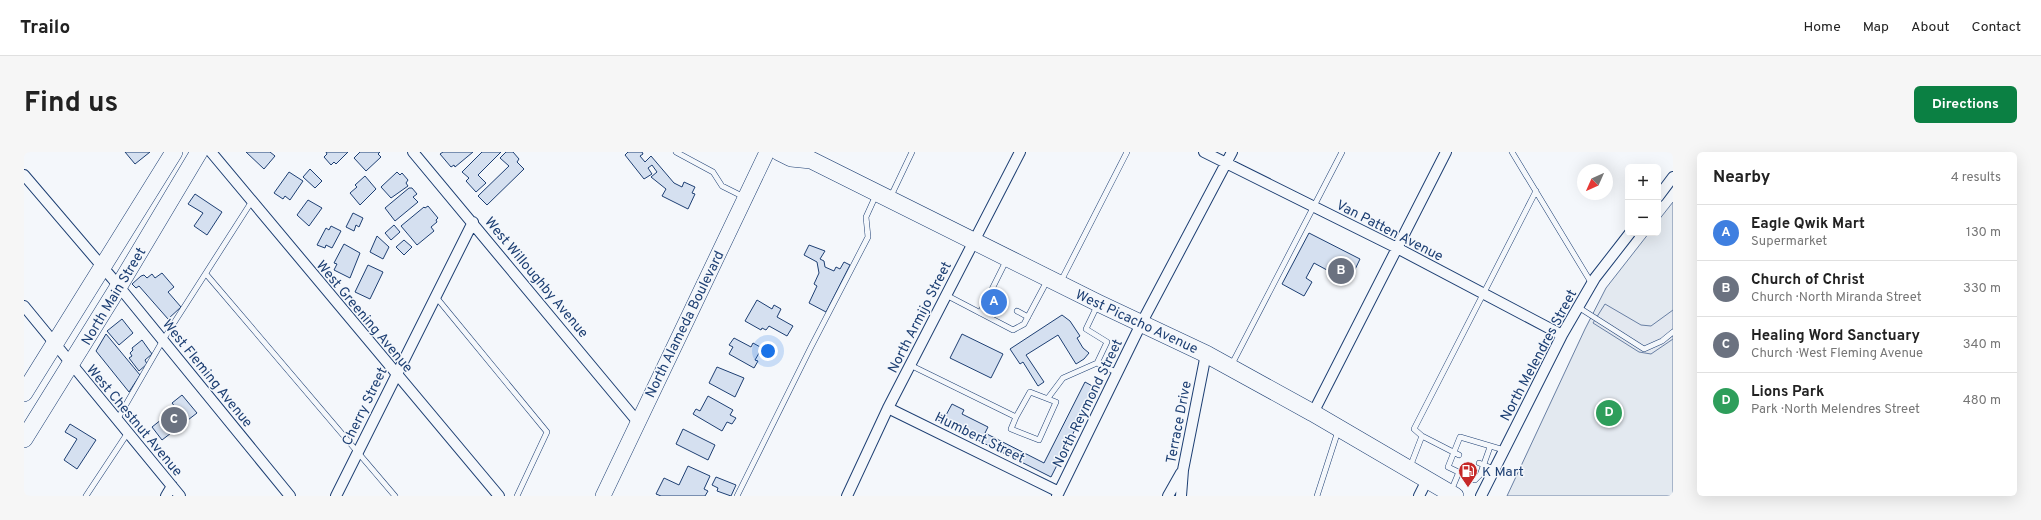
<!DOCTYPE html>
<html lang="en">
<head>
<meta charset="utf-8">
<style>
  body { margin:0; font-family:Overpass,sans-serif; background:#f6f6f6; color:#222 }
  .controls { position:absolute; right:12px; top:12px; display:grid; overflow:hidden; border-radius:6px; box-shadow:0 4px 16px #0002 }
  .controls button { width:36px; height:36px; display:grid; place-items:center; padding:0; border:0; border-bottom:1px solid #e0e0e0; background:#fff; color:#222; font:20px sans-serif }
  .compass { position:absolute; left:1553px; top:12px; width:36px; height:36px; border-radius:50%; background:#fff; box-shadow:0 4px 16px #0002; rotate:225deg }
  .you { position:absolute; left:744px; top:199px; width:14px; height:14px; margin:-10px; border:3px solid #fff; border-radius:50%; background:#1a73e8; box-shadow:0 0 0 6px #1a73e833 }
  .badge { display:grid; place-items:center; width:26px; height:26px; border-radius:50%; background:#0b8043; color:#fff; font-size:13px; font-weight:700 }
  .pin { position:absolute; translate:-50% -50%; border:2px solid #fff; box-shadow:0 1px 4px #0006 }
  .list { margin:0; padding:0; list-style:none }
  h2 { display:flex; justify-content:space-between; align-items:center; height:52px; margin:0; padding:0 16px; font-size:17px }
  h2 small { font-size:13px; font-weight:400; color:#767676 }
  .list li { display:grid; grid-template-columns:26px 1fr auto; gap:12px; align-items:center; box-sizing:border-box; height:56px; padding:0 16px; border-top:1px solid #e0e0e0 }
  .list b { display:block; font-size:15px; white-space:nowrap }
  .list p { margin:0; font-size:13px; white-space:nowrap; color:#767676 }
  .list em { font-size:13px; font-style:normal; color:#767676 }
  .map { position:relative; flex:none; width:1649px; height:344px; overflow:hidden; border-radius:6px }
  header { display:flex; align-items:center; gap:24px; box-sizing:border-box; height:56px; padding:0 20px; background:#fff; border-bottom:1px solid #e0e0e0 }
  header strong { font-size:19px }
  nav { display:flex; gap:22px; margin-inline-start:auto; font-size:14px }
  .intro { display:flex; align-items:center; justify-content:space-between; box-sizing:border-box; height:96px; padding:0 24px }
  h1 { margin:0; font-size:28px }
  .button { padding:10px 18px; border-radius:6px; background:#0b8043; color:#fff; font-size:14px; font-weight:700 }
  main { display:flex; gap:24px; padding:0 24px }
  aside { flex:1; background:#fff; border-radius:6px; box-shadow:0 4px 16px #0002 }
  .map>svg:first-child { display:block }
  .green { fill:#e3e9f0; stroke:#687fa3 }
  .parking { fill:#e3e8f0; stroke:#687fa3 }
  .building { fill:#d5e0f0; stroke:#1d3f73 }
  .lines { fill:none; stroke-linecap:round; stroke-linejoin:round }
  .lane-casing { stroke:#1d3f73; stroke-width:6 }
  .street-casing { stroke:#1d3f73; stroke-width:12 }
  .secondary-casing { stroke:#1d3f73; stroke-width:16 }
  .primary-casing { stroke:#1d3f73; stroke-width:18 }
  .lane { stroke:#f4f7fb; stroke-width:5 }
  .street { stroke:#f4f7fb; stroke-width:10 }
  .secondary { stroke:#f4f7fb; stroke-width:15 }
  .primary { stroke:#f4f7fb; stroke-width:17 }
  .labels { text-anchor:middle; stroke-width:3; stroke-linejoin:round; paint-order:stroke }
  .street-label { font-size:14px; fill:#1d3f73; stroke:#f4f7fb }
  .poi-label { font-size:14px; fill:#1d3f73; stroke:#f4f7fb; text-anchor:start }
</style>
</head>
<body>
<header>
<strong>Trailo</strong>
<nav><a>Home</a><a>Map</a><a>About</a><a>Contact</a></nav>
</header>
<div class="intro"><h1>Find us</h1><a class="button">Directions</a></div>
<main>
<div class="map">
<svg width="1649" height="344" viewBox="0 0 1649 344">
  <rect width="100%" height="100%" fill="#f4f7fb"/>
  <path class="green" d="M1649,50V344H1483L1561,177L1582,136L1625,81H1634V69Z"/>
  <path class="parking" d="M1581,152L1617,173L1627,174L1649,158V187L1627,202L1615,200L1569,171Z"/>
  <path class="building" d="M101,0H126L111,12Z
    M222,0H246L251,4L240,17Z
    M302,0H324L312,12L310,10L307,13L300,5L303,2Z
    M336,0H356L354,2L357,5L342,19L330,6Z
    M419,0H449L431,15L430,13L427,15L416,2Z
    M458,0H477L454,23L462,31L452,40L442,29L445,26L438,20Z
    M482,0H489L495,7L493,10L500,17L463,53L454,44L485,14L476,6Z
    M604,0H618L619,2L616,4L621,10L627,4L650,31L658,35L660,30L671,35L668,41L671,42L664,57L638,44L642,37L627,25L633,20L628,13L624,16L628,22L620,27L601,3Z
    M286,17L298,29L291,36L279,25Z
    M265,20L279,29L266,48L261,44L259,47L250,41Z
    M373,20L376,23L378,21L384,28L382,31L384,34L367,46L357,35Z
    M341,24L352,37L336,53L326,41L333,35L331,33Z
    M385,36H388L393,42L389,45L394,50L371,69L361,56Z
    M171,42L198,60L183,83L170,74L179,61L164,52Z
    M284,48L298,56L285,74L273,63Z
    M404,54L414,66L412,68L413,70L407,75L410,79L393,93L377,74L400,55L401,56Z
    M329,61L339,66L335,75L332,73L330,79L322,75Z
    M370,73L376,80L367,88L361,81Z
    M307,74L317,79L308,96L302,93L301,96L293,93L302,76L305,78Z
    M1285,81L1336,107L1325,130L1290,111L1282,126L1288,130L1280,144L1258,132Z
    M353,84L365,95L359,107L346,100Z
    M380,88L388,95L380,103L372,95Z
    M320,92L336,101L326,126L310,118L313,112L310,111Z
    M785,93L801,99L796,107L800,109L801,115L810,119L812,115L816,117L820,110L826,113L802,160L785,151L793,134L790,132L795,121L793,110L780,103Z
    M344,113L359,120L346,147L331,140Z
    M138,121L150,135L144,140L157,155L144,167L115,134L112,136L108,132L117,124L120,123L123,126L128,122L131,126Z
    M733,148L748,157L750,153L757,157L753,165L769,174L763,184L745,174L742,178L738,176L737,178L721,169Z
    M1038,163L1046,169L1056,184L1053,186L1059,196L1065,201L1060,207L1052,212L1034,183L1002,203L1020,230L1014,234L999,210L996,212L986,197Z
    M98,167L109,181L95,193L83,179Z
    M82,182L116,223L105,240L72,199Z
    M938,182L979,202L967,226L926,206Z
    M710,186L727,195L729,191L738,196L731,208L734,209L730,216L705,202L709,195L705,193Z
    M118,188L128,202L121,208L123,212L115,219L105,206L108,204L106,201L109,198L108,196Z
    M693,215L720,226L711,245L685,231Z
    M1061,230L1072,236L1027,325L912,267L915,262L921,265L928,252L940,258L938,262L964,275L961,281L1020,311Z
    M158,243L173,261L138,288L128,275L152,256L148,251Z
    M684,244L709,258L706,263L712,266L708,272L703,270L698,279L669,262L672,257L676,259Z
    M46,272L72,288L53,317L40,308L53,287L41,280Z
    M659,277L691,293L684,308L652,292Z
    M664,314L686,324L680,337L684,339L681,344H637L632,342L640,326L655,333Z
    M692,325L712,333L707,344L693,339L694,336L688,333Z"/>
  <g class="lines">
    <g class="lane-casing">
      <path id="lane" d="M652,0L689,20L698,34L720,45
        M1488,0L1568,132
        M867,44L888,0
        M182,122L371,344
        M1037,129L1103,0
        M922,143L989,178L1000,172L1023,129
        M964,144L975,150
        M412,145L523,280L493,344
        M1073,154L1062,177L1083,190L1073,211
        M1554,155L1620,197L1638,189L1649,180
        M993,159L1004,165
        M956,161L982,109
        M1208,212L1318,0
        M886,213L992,265L987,277L1015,288L1032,250L1006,240L992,265
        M1024,246L1039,226L1073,211L1094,221
        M93,268L139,188L228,49
        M1466,295L1456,323L1451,328L1424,315L1436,285L1480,298
        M1435,303L1398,284L1390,277L1512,39
        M1455,311L1470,317
        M1386,315L1398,284
        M1427,339L1435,320
        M62,344L103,282
        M713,344L787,195L844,85L842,65L852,43
        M1293,344L1314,279"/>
    </g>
    <g class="street-casing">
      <path id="street" d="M187,0L475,344
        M389,0L613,269
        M1180,0L1373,96L1538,183
        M0,23L88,126L266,344
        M1634,45L1649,25
        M0,154L156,344
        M864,256L1035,340
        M1289,261L1422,0
        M142,344L148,334
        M312,344L449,70
        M823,344L864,256L996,0
        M1033,344L1117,172L1208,0
        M1144,344L1157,321
        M1157,344L1159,318L1182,202
        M1395,344L1403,328
        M1457,344L1538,183L1571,126L1606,81"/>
    </g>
    <g class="secondary-casing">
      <path id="secondary" d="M579,344L743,0"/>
    </g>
    <g class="primary-casing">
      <path id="primary" d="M755,0L767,6L787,8L1074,151L1182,202L1289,261L1431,344
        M0,241L150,0
        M0,287L95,134L175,0"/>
    </g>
    <use href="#lane" class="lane"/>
    <use href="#street" class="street"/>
    <use href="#secondary" class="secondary"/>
    <use href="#primary" class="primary"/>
  </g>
  <defs>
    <g id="fuel-pin" transform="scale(1)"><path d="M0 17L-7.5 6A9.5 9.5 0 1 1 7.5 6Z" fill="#c62828" stroke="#f4f7fb"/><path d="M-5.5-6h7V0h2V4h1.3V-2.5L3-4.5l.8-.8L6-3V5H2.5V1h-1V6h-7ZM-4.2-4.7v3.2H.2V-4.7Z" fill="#fff"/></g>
  </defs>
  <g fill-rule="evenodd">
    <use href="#fuel-pin" x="1444" y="319"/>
  </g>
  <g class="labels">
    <g class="street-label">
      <text transform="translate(1366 78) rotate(27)" y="5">Van Patten Avenue</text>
      <text transform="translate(513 125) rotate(50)" y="5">West Willoughby Avenue</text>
      <text transform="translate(89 144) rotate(-59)" y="5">North Main Street</text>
      <text transform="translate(341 164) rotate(50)" y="5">West Greening Avenue</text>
      <text transform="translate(895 165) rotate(-63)" y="5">North Armijo Street</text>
      <text transform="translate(1113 169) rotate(25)" y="5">West Picacho Avenue</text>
      <text transform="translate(660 172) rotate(-64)" y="5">North Alameda Boulevard</text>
      <text transform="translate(1514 203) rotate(-62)" y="5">North Melendres Street</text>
      <text transform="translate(184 221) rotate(51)" y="5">West Fleming Avenue</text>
      <text transform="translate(1063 251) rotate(-64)" y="5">North Reymond Street</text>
      <text transform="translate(340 254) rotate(-64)" y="5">Cherry Street</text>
      <text transform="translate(111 268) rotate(50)" y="5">West Chestnut Avenue</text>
      <text transform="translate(1154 270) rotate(-79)" y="5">Terrace Drive</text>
      <text transform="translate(956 285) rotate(26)" y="5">Humbert Street</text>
    </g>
    <g class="poi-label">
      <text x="1458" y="324">K Mart</text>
    </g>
  </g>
</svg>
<div class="controls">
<button>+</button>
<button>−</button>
</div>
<svg class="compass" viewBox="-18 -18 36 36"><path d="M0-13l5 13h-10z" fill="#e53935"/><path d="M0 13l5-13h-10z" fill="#767676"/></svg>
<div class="you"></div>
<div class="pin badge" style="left:970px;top:150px;background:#3f7fe0">A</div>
<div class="pin badge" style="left:1317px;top:119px;background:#6b7280">B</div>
<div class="pin badge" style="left:150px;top:268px;background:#6b7280">C</div>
<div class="pin badge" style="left:1585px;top:261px;background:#2e9e5b">D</div>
</div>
<aside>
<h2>Nearby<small>4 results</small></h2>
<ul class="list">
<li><span class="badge" style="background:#3f7fe0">A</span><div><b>Eagle Qwik Mart</b><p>Supermarket</p></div><em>130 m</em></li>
<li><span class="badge" style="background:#6b7280">B</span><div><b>Church of Christ</b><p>Church · North Miranda Street</p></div><em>330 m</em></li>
<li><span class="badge" style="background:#6b7280">C</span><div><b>Healing Word Sanctuary</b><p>Church · West Fleming Avenue</p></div><em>340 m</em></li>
<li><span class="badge" style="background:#2e9e5b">D</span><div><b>Lions Park</b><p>Park · North Melendres Street</p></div><em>480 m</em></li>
</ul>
</aside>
</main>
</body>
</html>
